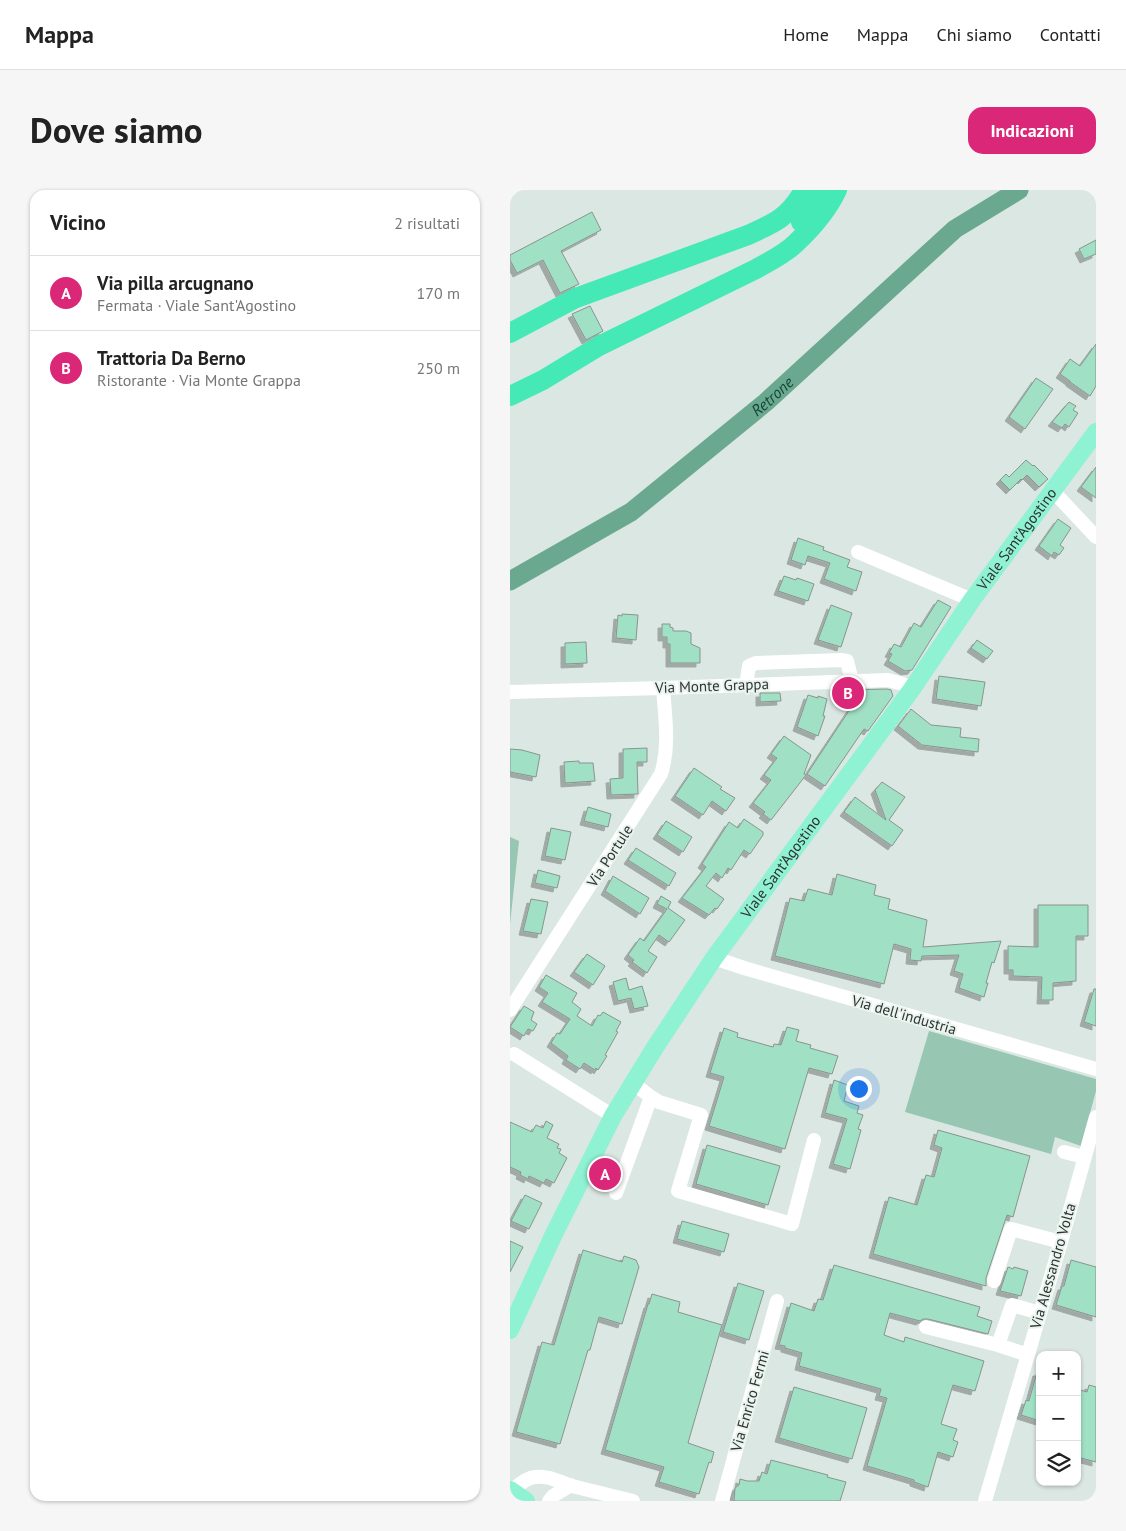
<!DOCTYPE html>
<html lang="it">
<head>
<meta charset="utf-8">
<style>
  body { margin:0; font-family:"PT Sans",sans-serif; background:#f6f6f6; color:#222 }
  .controls { position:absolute; right:15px; bottom:15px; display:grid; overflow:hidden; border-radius:10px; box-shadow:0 1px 4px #0004 }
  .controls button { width:45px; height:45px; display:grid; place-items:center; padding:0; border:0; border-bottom:1px solid #e0e0e0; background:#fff; color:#222; font:25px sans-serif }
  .you { position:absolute; left:348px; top:898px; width:18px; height:18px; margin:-12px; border:4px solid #fff; border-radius:50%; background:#1a73e8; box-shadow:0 0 0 8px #1a73e833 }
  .badge { display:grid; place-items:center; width:32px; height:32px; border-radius:50%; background:#db2777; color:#fff; font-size:16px; font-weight:700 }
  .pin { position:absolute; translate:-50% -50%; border:2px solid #fff; box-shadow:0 1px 5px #0006 }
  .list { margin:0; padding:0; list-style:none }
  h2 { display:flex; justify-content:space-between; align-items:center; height:65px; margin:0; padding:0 20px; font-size:21px }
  h2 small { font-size:16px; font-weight:400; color:#767676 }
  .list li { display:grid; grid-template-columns:32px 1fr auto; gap:15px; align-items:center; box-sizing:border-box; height:75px; padding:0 20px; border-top:1px solid #e0e0e0 }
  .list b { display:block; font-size:19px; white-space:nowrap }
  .list p { margin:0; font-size:16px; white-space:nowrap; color:#767676 }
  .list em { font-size:16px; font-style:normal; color:#767676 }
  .icon { flex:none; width:28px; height:28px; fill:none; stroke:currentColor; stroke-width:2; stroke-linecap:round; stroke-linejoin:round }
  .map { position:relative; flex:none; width:586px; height:1311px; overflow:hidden; border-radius:15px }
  header { display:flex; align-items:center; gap:30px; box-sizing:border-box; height:70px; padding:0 25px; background:#fff; border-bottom:1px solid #e0e0e0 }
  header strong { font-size:24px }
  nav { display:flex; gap:28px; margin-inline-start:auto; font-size:18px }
  .intro { display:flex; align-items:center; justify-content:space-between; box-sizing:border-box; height:120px; padding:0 30px }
  h1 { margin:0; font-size:35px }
  .button { padding:12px 22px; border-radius:15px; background:#db2777; color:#fff; font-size:18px; font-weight:700 }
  main { display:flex; gap:30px; padding:0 30px }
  aside { flex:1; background:#fff; border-radius:15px; box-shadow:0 1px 4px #0004 }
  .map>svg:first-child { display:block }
  .green { fill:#97c6b3 }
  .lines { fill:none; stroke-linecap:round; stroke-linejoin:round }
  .river { stroke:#6ba890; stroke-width:19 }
  .building { fill:#a0e0c5; stroke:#89948f; filter:url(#shadow) }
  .minor { stroke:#fff; stroke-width:14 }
  .major { stroke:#8ff2d3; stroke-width:18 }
  .highway { stroke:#44e9b5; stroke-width:20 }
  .labels { text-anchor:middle; stroke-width:4; stroke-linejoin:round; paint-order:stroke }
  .street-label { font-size:15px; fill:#2f3331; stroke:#e9f4ef }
  .water-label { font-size:16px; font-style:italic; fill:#124635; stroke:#e9f4ef }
</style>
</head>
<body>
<header>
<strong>Mappa</strong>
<nav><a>Home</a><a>Mappa</a><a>Chi siamo</a><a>Contatti</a></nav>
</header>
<div class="intro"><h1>Dove siamo</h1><a class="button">Indicazioni</a></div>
<main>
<aside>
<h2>Vicino<small>2 risultati</small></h2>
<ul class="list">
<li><span class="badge">A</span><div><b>Via pilla arcugnano</b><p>Fermata · Viale Sant'Agostino</p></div><em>170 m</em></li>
<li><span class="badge">B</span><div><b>Trattoria Da Berno</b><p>Ristorante · Via Monte Grappa</p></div><em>250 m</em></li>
</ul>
</aside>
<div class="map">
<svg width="586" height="1311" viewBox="0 0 586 1311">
  <defs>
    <filter id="shadow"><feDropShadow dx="-4" dy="4" stdDeviation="0" flood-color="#0004"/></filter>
  </defs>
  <rect width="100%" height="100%" fill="#dbe7e2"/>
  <path class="green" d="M0,647L9,651L0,734Z
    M419,841L586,889V901L571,956L545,947L541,964L395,922Z"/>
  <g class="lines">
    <path class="river" id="s1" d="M0,391L121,322L256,212L445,39L509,0"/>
  </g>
  <path class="building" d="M82,22L91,40L51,61L69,94L50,103L33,70L7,83L0,70V65Z
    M586,50V64L574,69L569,59Z
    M80,116L93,141L76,150L62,124Z
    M586,154V196L580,206L560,192V191L550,184L560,169L570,176Z
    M526,188L543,199L515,239L499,227Z
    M559,212L566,216L563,220L568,223L559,237L555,234L552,238L542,232Z
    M516,270L523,276L524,275L538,289L529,297L517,285L512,290L511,289L500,300L490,290L496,284L499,287Z
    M586,277V308L571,297Z
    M548,329L561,338L550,355L554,358L549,365L544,362L542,366L529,356Z
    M288,348L314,357L313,360L340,370L337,377L352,382L346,401L314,389L320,373L298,366L295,375L281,370Z
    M274,386L286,390L287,388L304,394L298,411L268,401Z
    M428,410L441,417L402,480L395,481L378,471L382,464L379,463L384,454L391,457L404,433L411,437Z
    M321,415L342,423L331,457L308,450Z
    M112,424L128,425L126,450L106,448L108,425L112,426Z
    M152,434H160V437L163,438V441H176L181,443V454L190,458V473H160V454H157V447H152Z
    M467,450L483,461L477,469L461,458Z
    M76,452L77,473L55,474V453Z
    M429,486L475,492L471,516L426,509Z
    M377,499L381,500L383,506L358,541L354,539L315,596L297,584L344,513H331V500Z
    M250,503H270L271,511L250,512Z
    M298,505L308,508V506L317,509L313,526H315L308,546L287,537Z
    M401,519L421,535L451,538L450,547L469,549L468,562L412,555L388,536Z
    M274,546L301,565L294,584L296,585L261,630L253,624L255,622L243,613L261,590L254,585L267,568L261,564Z
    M137,558V572H127L128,604L101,605L100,589L113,588V559Z
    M0,559L12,560L30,565L26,587L0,582Z
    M69,571V573H83L85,591L55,593L54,572Z
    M184,578L212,597L210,599L225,608L216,621L202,611L193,625L165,606Z
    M372,592L395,607L379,630L393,640L382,656L334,622L345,607L376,630L365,600Z
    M78,617L101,624L98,637L74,631Z
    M234,629L253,642V645L240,664L234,660L221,680L218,678L212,688L206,683L196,696L214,709L207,719L205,718L199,725L172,708L196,677L192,674L219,632L228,638Z
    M156,631L182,647L173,662L147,645Z
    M41,638L61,642L55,670L35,666Z
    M126,658L166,683L159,696L118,670Z
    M28,680L50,686L47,698L25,693Z
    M327,684L366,695L364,705L380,709L378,719L417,730L413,757L491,751L484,773L482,772L476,793H478L474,807L449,798L453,784L444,781L449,765L412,766L411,771L400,770L401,759L384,754L374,794L265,766L280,708L294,711L298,699L322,705Z
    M103,686L139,708L130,724L95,701Z
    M151,706L161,712L158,718L175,730L159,752L149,745L138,761L147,767L137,783L122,772L124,770L118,765L130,748L134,751L157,719L147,714Z
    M21,709L38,712L31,744L13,741Z
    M528,715H578V746H566V791L543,793V810H531L532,787L503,786V780H498V756L528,757Z
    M77,764L95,776L83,795L64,782Z
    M36,785L67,803L62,812L71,819L67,826L82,836L88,825L90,826L93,822L111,832L106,841L108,842L95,865L97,866L88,880L86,878L85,880L74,873L70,879L56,870L58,866L41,853L47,843L50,844L60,829L32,812L38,803L29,797Z
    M116,788L119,800L132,796L138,816L124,819L121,808L108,811L103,792Z
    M584,799H586V836L574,832Z
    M14,816L24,822L21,830L27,834L23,841L18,839L14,846L0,837Z
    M277,837L289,840L286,851L301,855L300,858L328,866L322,884L299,878L275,959L199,936L214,887L200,883L214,838L228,843L227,847L263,857L264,854L271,855Z
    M324,890L338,895L334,911L349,916L347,923L353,925L348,939L351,940L340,979L323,974L337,929L315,923Z
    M36,931L43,935L37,948L49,954L47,958L51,959L49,963L57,968L44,993L36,989L34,993L19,986L18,989L10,985L11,982L0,977V932L22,942L26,935L33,938Z
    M428,940L520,966L503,1027L497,1025L476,1088V1096L363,1064L379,1007L407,1015L416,985L424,987L432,958L424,955Z
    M197,955L270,976L258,1015L186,994Z
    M15,1005L32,1013L19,1039L1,1031Z
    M172,1031L219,1044L214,1062L167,1049Z
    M0,1051L13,1057L0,1082Z
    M73,1060L112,1072L114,1066L126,1070L129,1077L112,1134L89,1127L80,1160H78L50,1254L6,1242L32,1152L44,1155Z
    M561,1070L586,1077V1127L546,1115L552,1096H554Z
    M324,1075L470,1117L467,1126L482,1131L478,1144L418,1129H413L410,1131L380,1123L374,1145L394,1152L395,1147L474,1171L465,1201L443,1195L431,1234L447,1239L443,1250L448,1252L443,1267L428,1262L418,1297L404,1292V1290L357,1276L377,1208L369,1206L371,1199L289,1176L292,1163L275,1158V1156L269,1155L281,1113L304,1121L308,1109L313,1110Z
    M498,1077L503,1079L504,1077L518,1081L511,1106L490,1101Z
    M228,1093L254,1101L239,1150L213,1142Z
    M142,1104L170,1112L168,1122L212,1135L178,1253L204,1262L201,1273L199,1272L189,1304L149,1292L154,1277L95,1260L138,1114H139Z
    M527,1182H530V1231L511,1225L516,1210L519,1211Z
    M579,1195L586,1197V1272L567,1267V1199L577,1202Z
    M284,1197L357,1218L342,1269L269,1248Z
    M261,1270L318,1285L317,1287L336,1292L330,1311H224L225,1298L229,1295L230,1289L237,1291H249L252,1282L257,1284Z"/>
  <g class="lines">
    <path class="minor" d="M543,301L586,347
      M348,362L462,410
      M236,495L239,476L246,473L331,470L337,471L342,491
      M0,502L153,498L378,490L393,494L402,499
      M204,768L234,778L586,879
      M0,820L151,584C160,556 155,527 153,498
      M4,864L103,926
      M141,907L149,912L191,925L168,1001L282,1034L304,950
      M554,962L574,967
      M106,1003L141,907L123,893
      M484,1091L501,1039L551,1052
      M416,1137L488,1155L502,1115L530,1123
      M488,1155L518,1165
      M2,1301C8,1295 16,1288 25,1287C38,1285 50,1292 62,1296C82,1301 103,1306 123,1311
      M39,1311L43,1306L61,1295
      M212,1311L267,1111
      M475,1311L551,1052L586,927"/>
    <g class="major">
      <path id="s2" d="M0,1140L43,1046L103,926L144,859L204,768L402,499L462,410L586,242"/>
      <path d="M0,1300L16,1311"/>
    </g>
    <path class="highway" d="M291,32L310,0
      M0,143L66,108L238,45C265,33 279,27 294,0
      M0,206L33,190L89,156L246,79C260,71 275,64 286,53C302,38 318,19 327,0"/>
  </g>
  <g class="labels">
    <g class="street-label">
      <text dy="5" stroke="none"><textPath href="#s2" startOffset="942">Viale Sant'Agostino</textPath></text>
      <text transform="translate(202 496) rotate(-2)" y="5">Via Monte Grappa</text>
      <text transform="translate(100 666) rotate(-57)" y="5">Via Portule</text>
      <text dy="5" stroke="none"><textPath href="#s2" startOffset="538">Viale Sant'Agostino</textPath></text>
      <text transform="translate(394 825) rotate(16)" y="5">Via dell'industria</text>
      <text transform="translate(543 1076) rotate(-74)" y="5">Via Alessandro Volta</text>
      <text transform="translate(240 1211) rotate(-74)" y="5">Via Enrico Fermi</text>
    </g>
    <g class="water-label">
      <text dy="6" stroke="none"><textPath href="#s1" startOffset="322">Retrone</textPath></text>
    </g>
  </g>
</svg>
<div class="controls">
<button>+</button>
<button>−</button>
<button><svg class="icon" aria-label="layers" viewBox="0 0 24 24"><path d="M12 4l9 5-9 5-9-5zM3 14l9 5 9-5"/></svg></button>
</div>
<div class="you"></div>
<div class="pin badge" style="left:95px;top:984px">A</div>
<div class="pin badge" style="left:338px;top:503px">B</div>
</div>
</main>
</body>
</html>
